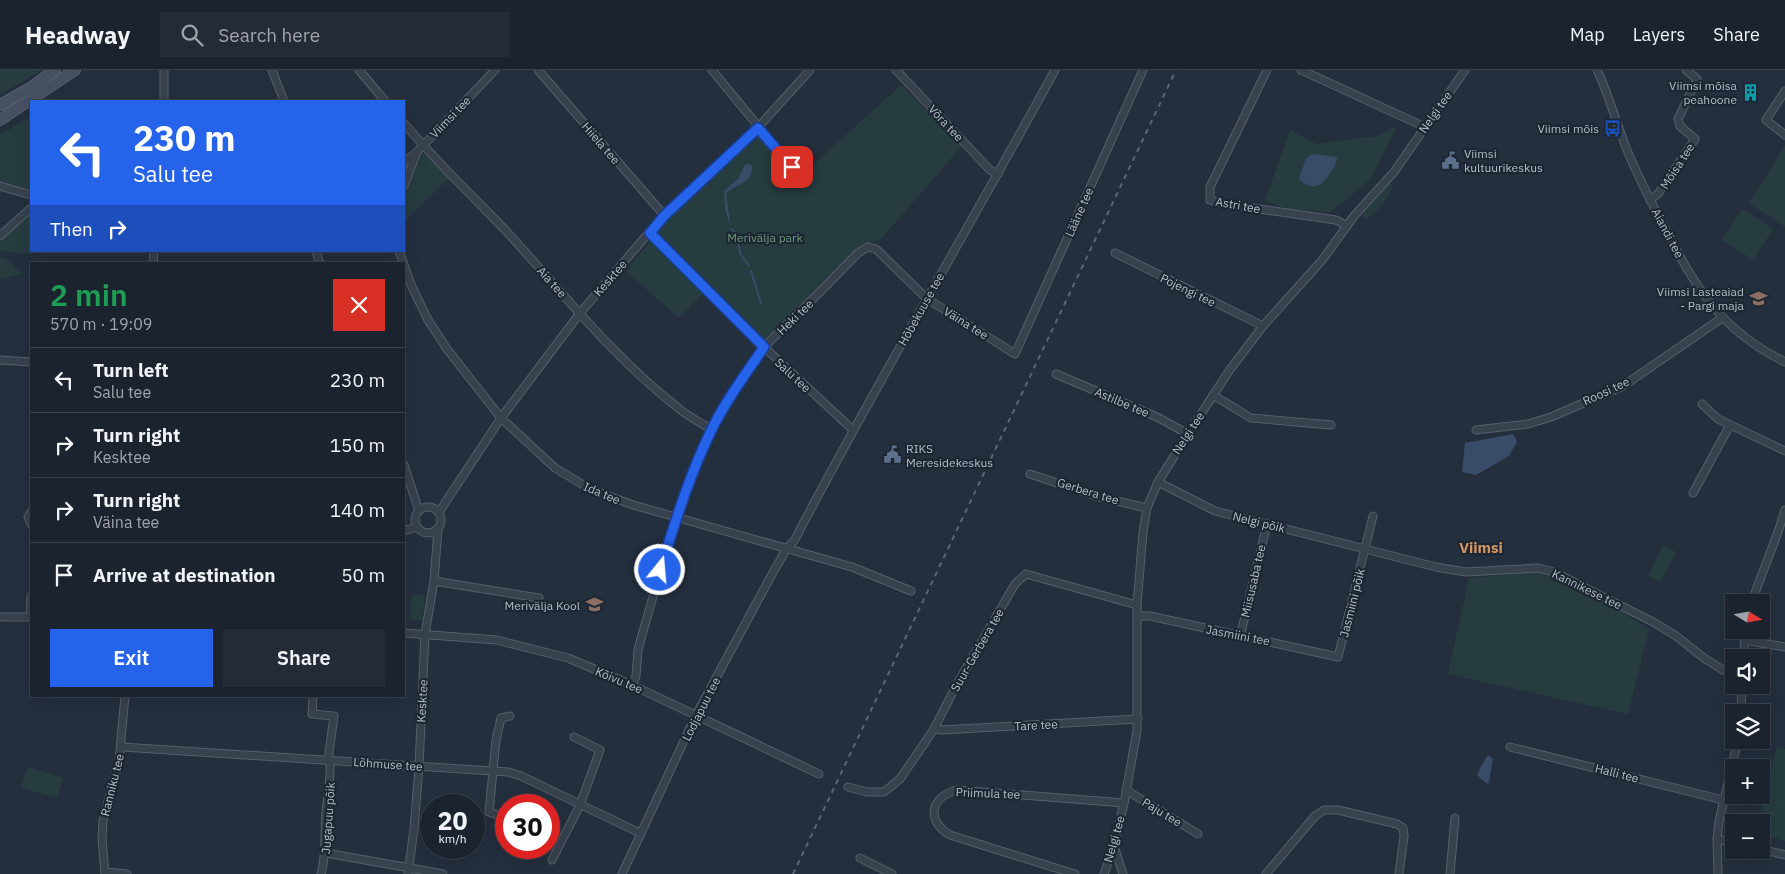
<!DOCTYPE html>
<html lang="en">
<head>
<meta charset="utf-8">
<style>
	:root { --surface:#1b232e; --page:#242b36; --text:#f1f3f6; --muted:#a0a4aa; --line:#39404a; --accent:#2563eb }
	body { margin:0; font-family:"IBM Plex Sans",sans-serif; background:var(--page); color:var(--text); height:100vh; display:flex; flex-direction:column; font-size:19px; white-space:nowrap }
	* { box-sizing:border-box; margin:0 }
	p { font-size:16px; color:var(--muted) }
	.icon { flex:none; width:28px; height:28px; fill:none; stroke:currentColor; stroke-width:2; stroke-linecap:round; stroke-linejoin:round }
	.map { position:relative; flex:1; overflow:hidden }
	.side { position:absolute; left:30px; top:192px; width:375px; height:435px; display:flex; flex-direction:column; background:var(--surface); border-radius:0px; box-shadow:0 5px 20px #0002,0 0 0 1px var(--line) }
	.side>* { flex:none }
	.banner { position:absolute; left:30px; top:30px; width:375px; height:152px; border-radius:0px; box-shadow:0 5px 20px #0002,0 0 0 1px var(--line); background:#2563eb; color:#fff; overflow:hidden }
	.needle { width:32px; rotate:101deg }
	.controls { position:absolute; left:1725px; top:524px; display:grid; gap:10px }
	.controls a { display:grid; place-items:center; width:45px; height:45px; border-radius:0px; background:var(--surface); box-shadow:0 5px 20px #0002,0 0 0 1px var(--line); font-size:25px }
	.speed { position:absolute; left:420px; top:724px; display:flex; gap:10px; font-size:25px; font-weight:700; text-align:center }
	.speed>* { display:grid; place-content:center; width:65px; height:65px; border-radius:50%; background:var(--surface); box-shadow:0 5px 20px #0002,0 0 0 1px var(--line); line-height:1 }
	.speed small { font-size:12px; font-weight:400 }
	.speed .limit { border:8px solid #d22; background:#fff; color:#111 }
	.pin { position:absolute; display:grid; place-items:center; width:42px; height:42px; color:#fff; margin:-21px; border-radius:10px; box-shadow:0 2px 8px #0006 }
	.me { position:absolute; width:55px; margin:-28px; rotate:17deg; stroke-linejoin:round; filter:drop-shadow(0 0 4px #0008) }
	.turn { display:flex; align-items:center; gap:18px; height:105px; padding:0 20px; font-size:22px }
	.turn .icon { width:65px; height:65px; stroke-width:2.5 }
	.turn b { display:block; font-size:35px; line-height:42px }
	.then { display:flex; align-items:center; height:48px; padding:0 20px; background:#0003; gap:10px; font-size:19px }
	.round { display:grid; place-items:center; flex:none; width:52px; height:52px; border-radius:0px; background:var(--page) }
	.head { display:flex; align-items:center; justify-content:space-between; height:85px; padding:0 20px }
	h1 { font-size:30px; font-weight:600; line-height:38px; color:#1e9e55 }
	.primary-button { display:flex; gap:10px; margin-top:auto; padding:10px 20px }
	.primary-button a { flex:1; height:58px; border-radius:0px; background:var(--accent); color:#fff; font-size:20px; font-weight:600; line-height:58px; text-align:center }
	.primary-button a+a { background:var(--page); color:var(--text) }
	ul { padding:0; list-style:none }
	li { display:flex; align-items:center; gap:15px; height:65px; padding:0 20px; border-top:1px solid var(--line) }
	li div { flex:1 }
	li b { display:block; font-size:19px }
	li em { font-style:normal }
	header { display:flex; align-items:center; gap:30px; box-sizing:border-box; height:70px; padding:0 25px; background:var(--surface); border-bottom:1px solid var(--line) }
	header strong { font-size:24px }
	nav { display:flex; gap:28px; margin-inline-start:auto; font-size:18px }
	.search { width:350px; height:45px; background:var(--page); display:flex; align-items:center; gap:12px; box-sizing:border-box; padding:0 18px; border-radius:0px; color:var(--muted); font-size:19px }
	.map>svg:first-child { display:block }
	.green { fill:#263c3f }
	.water { fill:#394c67 }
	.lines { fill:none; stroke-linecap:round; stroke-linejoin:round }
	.stream { stroke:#394c67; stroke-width:2 }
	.minor-casing { stroke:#565f6c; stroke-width:9 }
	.secondary-casing { stroke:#565f6c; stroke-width:12 }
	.minor { stroke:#38414e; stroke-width:7 }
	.secondary { stroke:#465061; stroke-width:10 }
	.rail { stroke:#5a6575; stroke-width:2; stroke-dasharray:5 5; stroke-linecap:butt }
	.route-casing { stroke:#184099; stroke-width:12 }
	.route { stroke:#2563eb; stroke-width:9 }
	.labels { text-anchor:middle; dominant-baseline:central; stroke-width:4.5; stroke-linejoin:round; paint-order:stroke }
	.poi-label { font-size:12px; fill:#b4bcc9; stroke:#1d2633; text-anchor:end }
	.street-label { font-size:12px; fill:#b4bcc9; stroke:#1d2633 }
	.park-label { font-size:12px; fill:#6b9a76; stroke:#1d2633 }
	.quarter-label { font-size:15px; font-weight:bold; fill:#d59563; stroke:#1d2633 }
</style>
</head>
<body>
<header>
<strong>Headway</strong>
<div class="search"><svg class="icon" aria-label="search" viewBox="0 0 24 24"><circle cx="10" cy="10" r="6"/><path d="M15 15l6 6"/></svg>Search here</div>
<nav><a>Map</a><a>Layers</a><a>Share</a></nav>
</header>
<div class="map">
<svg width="1785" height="804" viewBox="0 0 1785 804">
	<rect width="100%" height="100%" fill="#242f3e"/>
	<g class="green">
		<path d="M0,0H42L0,25Z"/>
		<path d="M901,15L962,76L881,169L862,176L766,273L656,162L765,58L803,104Z"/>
		<path d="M31,46V121L0,112V65Z"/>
		<path d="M1397,56L1370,110L1330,142L1287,140L1265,131L1290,60L1316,74L1378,66Z"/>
		<path d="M1785,76V157L1749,133Z"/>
		<path d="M424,83L449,108L404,152V97Z"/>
		<path d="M1389,114L1392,115L1393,118C1387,128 1376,147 1364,149L1362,146L1364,140Z"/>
		<path d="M1742,139L1773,159L1753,190L1722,170Z"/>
		<path d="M31,141L30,184L0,181V170Z"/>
		<path d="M653,168L706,220L679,248L626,201Z"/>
		<path d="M0,188L6,189L23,204L0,209Z"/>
		<path d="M1663,475L1676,482L1660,512L1648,506Z"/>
		<path d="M1542,502L1611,535L1649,559L1628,644L1448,604L1469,508Z"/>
		<path d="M412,524L425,526L422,551L409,549Z"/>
		<path d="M1777,677L1785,679V771L1761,765V752H1758Z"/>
		<path d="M27,697L63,708L57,728L21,718Z"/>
	</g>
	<g class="water">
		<path d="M1313,84L1337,87C1337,93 1334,97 1331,102C1322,116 1313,123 1299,109L1306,88Z"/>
		<path d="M748,94L752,95C753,113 737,114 726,123L731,159L725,139L724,121L738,109L745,95Z"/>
		<path d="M1513,364L1517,372L1509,386L1476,405L1462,402L1465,373Z"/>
		<path d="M1488,685L1493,689L1489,712L1487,714L1477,705L1481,696Z"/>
	</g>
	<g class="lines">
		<g class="stream">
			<path d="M731,159L737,163"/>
			<path d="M737,165L740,183L749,196"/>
			<path d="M751,201L761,233"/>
		</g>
		<defs>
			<g id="minor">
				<path d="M272,0L284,31"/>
				<path d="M359,0L385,31"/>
				<path d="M538,0L664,145"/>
				<path d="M712,0L803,111"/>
				<path d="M896,0L990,100L998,104"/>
				<path d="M1267,0L1210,117V130L1224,134L1336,150L1347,156"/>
				<path d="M1301,0L1425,57"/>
				<path d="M1597,0C1609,25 1615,49 1625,75C1636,103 1650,130 1664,157C1697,219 1720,260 1785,292"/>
				<path d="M1785,21L1766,50L1785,65"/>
				<path d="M164,31V0"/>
				<path d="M404,53C436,92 473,126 508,163C561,221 615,289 677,337C687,346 700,352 712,360"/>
				<path d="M404,92L416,83L495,0"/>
				<path d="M0,116L31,125"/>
				<path d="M404,116L416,84"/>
				<path d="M1650,130L1658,124L1695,69L1680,56L1678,49L1697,9L1686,0"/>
				<path d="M650,163L764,277L853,360"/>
				<path d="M0,166L31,138"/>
				<path d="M316,181L320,194"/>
				<path d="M399,181L412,217L428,250L447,279L501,348L555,398L590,419L633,435L852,497L911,521"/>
				<path d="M1115,183L1263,256"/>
				<path d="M153,194L154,181"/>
				<path d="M0,290L31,292"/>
				<path d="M1056,304L1157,347L1188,364"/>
				<path d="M1213,325L1251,348L1331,355"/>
				<path d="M1702,334L1718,349L1785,381"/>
				<path d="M1476,360L1528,354L1551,347L1623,316L1722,248"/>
				<path d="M404,395L419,441"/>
				<path d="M1030,404L1099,427L1147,438"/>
				<path d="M1158,412L1215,441L1436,497L1466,502L1538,498L1554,502L1655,553L1676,566L1704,588L1723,600L1734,602"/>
				<path d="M1693,423L1730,355"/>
				<circle cx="428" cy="450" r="13"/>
				<path d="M31,442L28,447L31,454"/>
				<path d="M439,442L501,348L580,243L664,145L753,63L810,0"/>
				<path d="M404,459L407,460L417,457"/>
				<path d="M434,511L539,528"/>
				<path d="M1752,532C1762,501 1776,472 1785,440"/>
				<path d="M30,546L31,526"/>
				<path d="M1137,546H1150L1338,587L1373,446"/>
				<path d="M0,547H31"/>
				<path d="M404,563L497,570L568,588L632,615L819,704"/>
				<path d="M1240,567L1267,454"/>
				<path d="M1744,570L1785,577"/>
				<path d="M1743,588L1746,560"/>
				<path d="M632,615L636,606L638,580L642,565L676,447L692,404L712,360L736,319L764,277L813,229L858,183L868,177L876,179L926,228L1015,284L1143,0"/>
				<path d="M313,626L312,644L334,646L328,691"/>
				<path d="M1741,642L1742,615"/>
				<path d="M934,659L942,660L1138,649"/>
				<path d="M122,677L508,702L521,706L640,763"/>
				<path d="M1510,677L1723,730"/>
				<path d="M848,717L867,722H884L900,709L934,659L957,614L1015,514L1026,504L1137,535"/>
				<path d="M1126,720L1198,764"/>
				<path d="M506,748L489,742L496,670L501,648L510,646"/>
				<path d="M1717,769L1734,773"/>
				<path d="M1114,776L1123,804"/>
				<path d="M1761,779L1785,785"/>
				<path d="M326,783L443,804"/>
				<path d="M860,788L892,804"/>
				<path d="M552,790L580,735L600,680L574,667"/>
				<path d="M105,802L127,804"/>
				<path d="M105,804L102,769L103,751L119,691L125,626"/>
				<path d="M321,804C327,783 324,763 326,742C328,724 331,708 330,691"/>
				<path d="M408,804L414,759L419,697L425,564L434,511L438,459"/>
				<path d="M622,804L696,645L771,506L787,478L794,471C877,312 969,158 1055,0"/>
				<path d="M1075,804L950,765C925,750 931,727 957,720L1124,733"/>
				<path d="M1104,804L1114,776L1124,733L1137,661V535L1143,462L1147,438L1158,412L1188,364L1229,301L1263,256L1323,189L1354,146L1394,102L1465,0"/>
				<path d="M1266,804L1315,746L1324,740H1338L1397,754L1403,758L1404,766L1399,804"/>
				<path d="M1450,804L1455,748"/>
				<path d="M1718,804L1717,769L1719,751L1738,670"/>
			</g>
			<g id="secondary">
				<path d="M0,35L30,18L55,0"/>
				<path d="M0,50L75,0"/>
			</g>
		</defs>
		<use href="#minor" class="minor-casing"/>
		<use href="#secondary" class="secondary-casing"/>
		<use href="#minor" class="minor"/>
		<use href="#secondary" class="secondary"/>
		<path class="rail" d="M793,804L1176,0"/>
	</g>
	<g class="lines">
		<defs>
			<path id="route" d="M660,500C675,453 689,406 711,361C725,331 746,304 764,277L650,163L664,146L758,58L792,97"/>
		</defs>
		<use href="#route" class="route-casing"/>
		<use href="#route" class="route"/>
	</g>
	<defs>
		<symbol id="building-bare" viewBox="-9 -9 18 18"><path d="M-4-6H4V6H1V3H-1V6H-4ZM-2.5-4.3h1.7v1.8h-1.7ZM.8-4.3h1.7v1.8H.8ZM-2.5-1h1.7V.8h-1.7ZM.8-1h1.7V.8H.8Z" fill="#0f9aa8" stroke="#1d2633" stroke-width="2.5" paint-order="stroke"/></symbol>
		<symbol id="bus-bare" viewBox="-9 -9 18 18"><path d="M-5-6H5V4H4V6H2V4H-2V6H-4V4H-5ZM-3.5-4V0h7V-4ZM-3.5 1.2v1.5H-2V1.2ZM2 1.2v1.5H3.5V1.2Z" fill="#1a4fb4" stroke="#1d2633" stroke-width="2.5" paint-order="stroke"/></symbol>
		<symbol id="civic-bare" viewBox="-9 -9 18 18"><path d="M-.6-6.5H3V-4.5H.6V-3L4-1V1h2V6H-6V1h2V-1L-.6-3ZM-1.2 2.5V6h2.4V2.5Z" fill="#5c6f8a" stroke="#1d2633" stroke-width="2.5" paint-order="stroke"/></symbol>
		<symbol id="school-bare" viewBox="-9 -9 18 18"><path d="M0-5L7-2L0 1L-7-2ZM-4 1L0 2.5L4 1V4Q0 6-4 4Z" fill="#8d6e63" stroke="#1d2633" stroke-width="2.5" paint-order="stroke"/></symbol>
	</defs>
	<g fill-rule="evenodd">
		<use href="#building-bare" x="1738" y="10" width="25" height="25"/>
		<use href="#bus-bare" x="1600" y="46" width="25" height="25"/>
		<use href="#civic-bare" x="1438" y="78" width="25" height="25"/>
		<use href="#school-bare" x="1746" y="216" width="25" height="25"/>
		<use href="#civic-bare" x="880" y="372" width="25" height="25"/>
		<use href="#school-bare" x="582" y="522" width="25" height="25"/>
	</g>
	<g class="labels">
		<g class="poi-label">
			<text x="1737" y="15">Viimsi mõisa<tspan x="1737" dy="14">peahoone</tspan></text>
			<text x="1599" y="58">Viimsi mõis</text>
			<text x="1464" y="83" text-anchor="start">Viimsi<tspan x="1464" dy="14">kultuurikeskus</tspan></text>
			<text x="1744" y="221">Viimsi Lasteaiad<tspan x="1744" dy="14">- Pargi maja</tspan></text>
			<text x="906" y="378" text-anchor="start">RIKS<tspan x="906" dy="14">Meresidekeskus</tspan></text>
			<text x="580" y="535">Merivälja Kool</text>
		</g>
		<g class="street-label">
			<text transform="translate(1435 42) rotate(-55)">Nelgi tee</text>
			<text transform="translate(450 47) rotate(-46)">Viimsi tee</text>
			<text transform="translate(946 53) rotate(47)">Võra tee</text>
			<text transform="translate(601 73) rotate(49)">Hiiela tee</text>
			<text transform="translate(1677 96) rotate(-57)">Mõisa tee</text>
			<text transform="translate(1238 135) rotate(10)">Astri tee</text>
			<text transform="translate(1079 142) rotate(-66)">Lääne tee</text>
			<text transform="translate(1668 163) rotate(62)">Aiandi tee</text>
			<text transform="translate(610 208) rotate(-49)">Kesktee</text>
			<text transform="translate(552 212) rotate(48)">Aia tee</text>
			<text transform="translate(1188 220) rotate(26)">Pojengi tee</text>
			<text transform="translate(921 239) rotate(-61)">Hõbekuuse tee</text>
			<text transform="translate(795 247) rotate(-44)">Heki tee</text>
			<text transform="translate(966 253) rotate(32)">Väina tee</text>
			<text transform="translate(793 305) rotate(43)">Salu tee</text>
			<text transform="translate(1606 321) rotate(-25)">Roosi tee</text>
			<text transform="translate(1122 332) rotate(23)">Astilbe tee</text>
			<text transform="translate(1188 363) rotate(-57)">Nelgi tee</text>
			<text transform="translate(1088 421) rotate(17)">Gerbera tee</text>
			<text transform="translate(602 423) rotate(23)">Ida tee</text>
			<text transform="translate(1259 452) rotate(14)">Nelgi põik</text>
			<text transform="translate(1253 511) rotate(-77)">Miisusaba tee</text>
			<text transform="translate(1587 519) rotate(26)">Kannikese tee</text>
			<text transform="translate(1352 533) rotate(-76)">Jasmiini põik</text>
			<text transform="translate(1238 565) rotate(11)">Jasmiini tee</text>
			<text transform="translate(977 580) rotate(-60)">Suur-Gerbera tee</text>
			<text transform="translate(619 610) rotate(23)">Kõivu tee</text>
			<text transform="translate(422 631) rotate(-87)">Kesktee</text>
			<text transform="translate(701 639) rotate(-63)">Lodjapuu tee</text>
			<text transform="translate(1036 655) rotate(-3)">Tare tee</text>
			<text transform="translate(388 694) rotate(4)">Lõhmuse tee</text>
			<text transform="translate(1617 703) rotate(14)">Halli tee</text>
			<text transform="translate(112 715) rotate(-76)">Ranniku tee</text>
			<text transform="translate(988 723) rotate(2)">Priimula tee</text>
			<text transform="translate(1162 742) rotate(31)">Paju tee</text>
			<text transform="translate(328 748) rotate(-86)">Jugapuu põik</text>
			<text transform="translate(1114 769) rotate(-74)">Nelgi tee</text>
		</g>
		<g class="park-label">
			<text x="765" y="167">Merivälja park</text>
		</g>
		<g class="quarter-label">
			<text x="1481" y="477">Viimsi</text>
		</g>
	</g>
</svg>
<div class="controls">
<a><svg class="needle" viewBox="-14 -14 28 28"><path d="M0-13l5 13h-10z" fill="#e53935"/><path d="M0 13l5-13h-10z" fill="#a0a4aa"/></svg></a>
<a><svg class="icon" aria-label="sound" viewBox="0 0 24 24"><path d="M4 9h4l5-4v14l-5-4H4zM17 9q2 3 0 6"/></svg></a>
<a><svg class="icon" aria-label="layers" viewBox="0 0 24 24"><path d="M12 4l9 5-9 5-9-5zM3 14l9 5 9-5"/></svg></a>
<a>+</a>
<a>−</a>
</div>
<div class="speed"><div>20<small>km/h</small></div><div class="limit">30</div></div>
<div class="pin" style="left:792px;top:97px;background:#d93025"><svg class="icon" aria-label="arrive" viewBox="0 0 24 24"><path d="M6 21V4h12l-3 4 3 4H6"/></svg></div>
<svg class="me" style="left:660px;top:500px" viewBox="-20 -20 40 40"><circle r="17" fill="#2563eb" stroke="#fff" stroke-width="3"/><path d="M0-11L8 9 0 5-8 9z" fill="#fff"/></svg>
<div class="banner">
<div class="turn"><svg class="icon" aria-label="left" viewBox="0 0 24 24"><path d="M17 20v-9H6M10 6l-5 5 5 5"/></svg><div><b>230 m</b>Salu tee</div></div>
<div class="then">Then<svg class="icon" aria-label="right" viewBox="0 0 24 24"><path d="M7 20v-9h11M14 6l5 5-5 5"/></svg></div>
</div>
<section class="side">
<div class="head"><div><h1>2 min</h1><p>570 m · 19:09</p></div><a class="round" style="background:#d93025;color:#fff"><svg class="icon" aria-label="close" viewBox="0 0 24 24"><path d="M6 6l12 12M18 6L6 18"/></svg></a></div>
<ul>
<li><svg class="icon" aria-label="left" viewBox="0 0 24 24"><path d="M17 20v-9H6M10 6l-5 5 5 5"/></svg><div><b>Turn left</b><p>Salu tee</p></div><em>230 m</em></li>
<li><svg class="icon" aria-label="right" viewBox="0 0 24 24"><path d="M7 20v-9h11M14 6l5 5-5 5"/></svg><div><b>Turn right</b><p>Kesktee</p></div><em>150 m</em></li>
<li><svg class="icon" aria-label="right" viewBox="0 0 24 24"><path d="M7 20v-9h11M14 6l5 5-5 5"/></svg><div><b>Turn right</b><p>Väina tee</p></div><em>140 m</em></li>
<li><svg class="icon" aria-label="arrive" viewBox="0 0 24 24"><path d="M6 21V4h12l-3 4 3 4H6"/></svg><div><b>Arrive at destination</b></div><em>50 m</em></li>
</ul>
<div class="primary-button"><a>Exit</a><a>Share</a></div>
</section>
</div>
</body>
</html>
